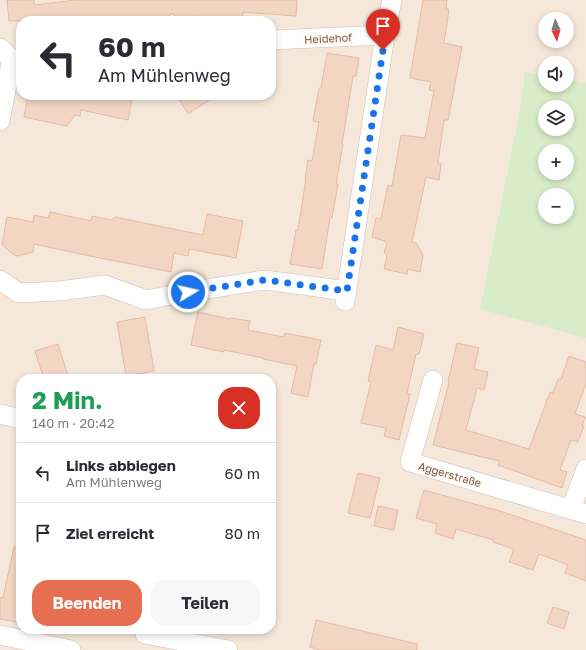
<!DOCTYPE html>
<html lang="de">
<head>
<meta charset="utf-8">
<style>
	:root { --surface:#fff; --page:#f7f7f7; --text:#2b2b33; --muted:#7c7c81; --line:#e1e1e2; --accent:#e76f51 }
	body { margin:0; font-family:"Golos Text",sans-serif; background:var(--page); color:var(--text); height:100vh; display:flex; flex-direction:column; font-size:15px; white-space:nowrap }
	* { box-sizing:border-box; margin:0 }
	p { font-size:13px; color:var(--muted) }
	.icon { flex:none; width:22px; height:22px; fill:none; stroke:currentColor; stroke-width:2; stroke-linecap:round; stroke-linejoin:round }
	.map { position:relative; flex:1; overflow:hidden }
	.panel { position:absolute; left:16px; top:374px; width:260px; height:260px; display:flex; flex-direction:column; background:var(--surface); border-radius:16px; box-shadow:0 2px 6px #0003 }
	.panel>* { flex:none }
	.top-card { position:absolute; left:16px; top:16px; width:260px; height:84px; border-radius:16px; box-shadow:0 2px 6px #0003; background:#fff; color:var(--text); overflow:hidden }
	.needle { width:26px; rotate:175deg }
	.buttons { position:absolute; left:538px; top:12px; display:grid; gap:8px }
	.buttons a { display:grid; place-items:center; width:36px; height:36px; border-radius:50%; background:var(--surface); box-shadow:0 2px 6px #0003; font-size:20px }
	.pin { position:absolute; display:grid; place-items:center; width:34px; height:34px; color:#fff; margin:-41px -17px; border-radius:50% 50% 50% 0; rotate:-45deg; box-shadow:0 0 4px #0007 }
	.pin .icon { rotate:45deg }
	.me { position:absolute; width:44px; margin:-22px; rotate:81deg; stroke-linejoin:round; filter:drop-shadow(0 0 3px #0008) }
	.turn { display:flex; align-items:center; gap:14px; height:84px; padding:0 16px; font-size:18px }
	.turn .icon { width:52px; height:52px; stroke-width:2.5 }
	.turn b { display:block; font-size:28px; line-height:34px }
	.round { display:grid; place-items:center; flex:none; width:42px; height:42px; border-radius:16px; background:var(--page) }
	.summary { display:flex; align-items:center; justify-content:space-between; height:68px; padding:0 16px }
	h1 { font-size:24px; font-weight:700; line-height:30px; color:#1e9e55 }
	.cta { display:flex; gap:8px; margin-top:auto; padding:8px 16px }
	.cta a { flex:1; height:46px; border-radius:16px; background:var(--accent); color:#fff; font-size:16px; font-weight:700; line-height:46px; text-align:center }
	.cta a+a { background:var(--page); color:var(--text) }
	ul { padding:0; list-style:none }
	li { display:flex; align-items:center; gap:12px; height:60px; padding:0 16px; border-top:1px solid var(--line) }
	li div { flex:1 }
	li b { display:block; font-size:15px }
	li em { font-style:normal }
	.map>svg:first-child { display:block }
	.residential { fill:#f5e8da; fill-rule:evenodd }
	.green { fill:#d8ecc9; fill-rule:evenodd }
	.building { fill:#f3d5c3; stroke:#e6bba3 }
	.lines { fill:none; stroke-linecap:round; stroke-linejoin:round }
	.minor-casing { stroke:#d1beb0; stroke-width:20 }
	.minor { stroke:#fff; stroke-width:19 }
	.route { stroke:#1a73e8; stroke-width:7; stroke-dasharray:0 12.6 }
	.labels { text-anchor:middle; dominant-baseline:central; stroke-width:3.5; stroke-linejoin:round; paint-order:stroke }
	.street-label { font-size:11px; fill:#7a5c4d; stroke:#fffaf3 }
</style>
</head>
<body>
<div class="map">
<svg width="586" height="650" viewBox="0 0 586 650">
	<rect width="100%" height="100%" fill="#fdf6ec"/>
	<path class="residential" d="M0,0H586V650H0ZM545,19H567V41H545ZM21,21H271V95H21ZM545,63H567V85H545ZM545,107H567V129H545ZM545,151H567V173H545ZM545,195H567V217H545ZM21,379H271V629H21Z"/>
	<path class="green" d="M525,72L545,76V85H567V80L586,83V338L480,309L520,109ZM545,107H567V129H545ZM545,151H567V173H545ZM545,195H567V217H545Z"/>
	<g class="building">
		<path d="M7,0H34V5L76,0H297L296,16L243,12L242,19L191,16V20H185L184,21H180L172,13L164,21H162L160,18H136V21H9Z"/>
		<path d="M423,0H447L446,9H449L444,43L462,47L448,120H444L438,163L441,164L439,180L426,177L412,242L416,243L423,255L420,272L408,269L407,274L384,269L387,256L384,253L387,242L372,237L376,218L381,219L388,185L392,186L401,135L425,138L434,91L429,90L431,82L410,78Z"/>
		<path d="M327,53L359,58L356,76H353L342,144H343L336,184H338L332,218H330L322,269L290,264L296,230H298L306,179H305L308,160L312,161L319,122L313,121L319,88H321Z"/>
		<path d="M28,95H133L128,120L81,110L80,116L75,115L67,126L24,117Z"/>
		<path d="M176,95H217L188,114Z"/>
		<path d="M50,212L91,221L92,216L111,220L115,217L203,235L207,214L243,221L236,258L189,249L188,256L174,253L171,272L85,255L34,244L33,252L18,256L14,255L2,245L7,217L33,222L34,215L48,218Z"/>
		<path d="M198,312L230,319V318L250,321L248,330L284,337L285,333L321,340L316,364H314L308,397L291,393L297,366L263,359V358L224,350V352L191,345Z"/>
		<path d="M145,317L154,371L126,376L117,322Z"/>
		<path d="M398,327L424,334L419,354H416L407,393L410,394L399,440L384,436L386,428L361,423L371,382L368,381L376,345L393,350Z"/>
		<path d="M457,343L479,348L474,369L488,372L484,390L477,388L466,430L529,449L550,392L553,393L558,379H561L569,356L586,362V383L575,414L585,417L582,426H584L578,442L571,440L560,470L567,472L562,488L498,465L499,461L433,445L449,382L448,381Z"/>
		<path d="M58,344L69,379H44L35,351Z"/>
		<path d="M358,473L380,478L370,518L348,513Z"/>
		<path d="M424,490L503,512L586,540V581L565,573L568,565L539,554L533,570L509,562L514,549L493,542V540L456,529L453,539L435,533L437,524L416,518Z"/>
		<path d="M378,506L398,510L394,530L374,526Z"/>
		<path d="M14,547H21V623L0,619V597L3,598Z"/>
		<path d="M553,607L569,612L564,629L547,623Z"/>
		<path d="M316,620L417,644V650H320L310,647Z"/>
	</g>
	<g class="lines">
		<defs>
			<g id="minor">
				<path d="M271,40L385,35"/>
				<path d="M0,48L12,59L0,121"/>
				<path d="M0,280L19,293L59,291L105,285L146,300L188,292L265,280L347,291"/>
				<path d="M345,301L385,35L392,0"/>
				<path d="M433,380L410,462L586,514"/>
				<path d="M0,414L21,419"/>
				<path d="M571,509L586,469"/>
				<path d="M145,634L228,650"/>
				<path d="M0,635L71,650"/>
			</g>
		</defs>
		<use href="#minor" class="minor-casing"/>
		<use href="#minor" class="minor"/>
	</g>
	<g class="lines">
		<path class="route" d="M188,292L265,280L347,291L383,50"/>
	</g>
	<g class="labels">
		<g class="street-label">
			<text transform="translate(328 38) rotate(-3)">Heidehof</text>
			<text transform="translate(450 474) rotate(16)">Aggerstraße</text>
		</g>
	</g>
</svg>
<div class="buttons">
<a><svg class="needle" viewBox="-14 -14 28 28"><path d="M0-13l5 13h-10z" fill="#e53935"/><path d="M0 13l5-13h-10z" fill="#7c7c81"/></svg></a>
<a><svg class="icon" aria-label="sound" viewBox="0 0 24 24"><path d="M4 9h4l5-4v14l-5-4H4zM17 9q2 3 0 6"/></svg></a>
<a><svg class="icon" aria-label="layers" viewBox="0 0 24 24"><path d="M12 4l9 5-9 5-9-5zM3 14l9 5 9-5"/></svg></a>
<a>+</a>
<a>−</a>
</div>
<div class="pin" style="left:383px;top:50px;background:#d93025"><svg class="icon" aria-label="arrive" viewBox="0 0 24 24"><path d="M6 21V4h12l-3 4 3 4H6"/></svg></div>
<svg class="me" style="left:188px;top:292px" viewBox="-20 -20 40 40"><circle r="17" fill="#1a73e8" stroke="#fff" stroke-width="3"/><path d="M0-11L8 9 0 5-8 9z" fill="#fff"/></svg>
<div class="top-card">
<div class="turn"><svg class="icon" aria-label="left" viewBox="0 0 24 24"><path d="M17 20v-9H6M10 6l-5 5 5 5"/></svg><div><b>60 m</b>Am Mühlenweg</div></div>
</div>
<section class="panel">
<div class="summary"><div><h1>2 Min.</h1><p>140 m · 20:42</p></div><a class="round" style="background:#d93025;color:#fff"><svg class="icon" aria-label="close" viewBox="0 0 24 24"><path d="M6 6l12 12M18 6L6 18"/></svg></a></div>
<ul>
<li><svg class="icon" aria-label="left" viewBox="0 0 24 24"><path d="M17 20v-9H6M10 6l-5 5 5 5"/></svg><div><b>Links abbiegen</b><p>Am Mühlenweg</p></div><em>60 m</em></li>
<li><svg class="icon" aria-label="arrive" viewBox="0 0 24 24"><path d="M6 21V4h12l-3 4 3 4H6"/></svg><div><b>Ziel erreicht</b></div><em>80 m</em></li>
</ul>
<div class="cta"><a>Beenden</a><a>Teilen</a></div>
</section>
</div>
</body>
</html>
